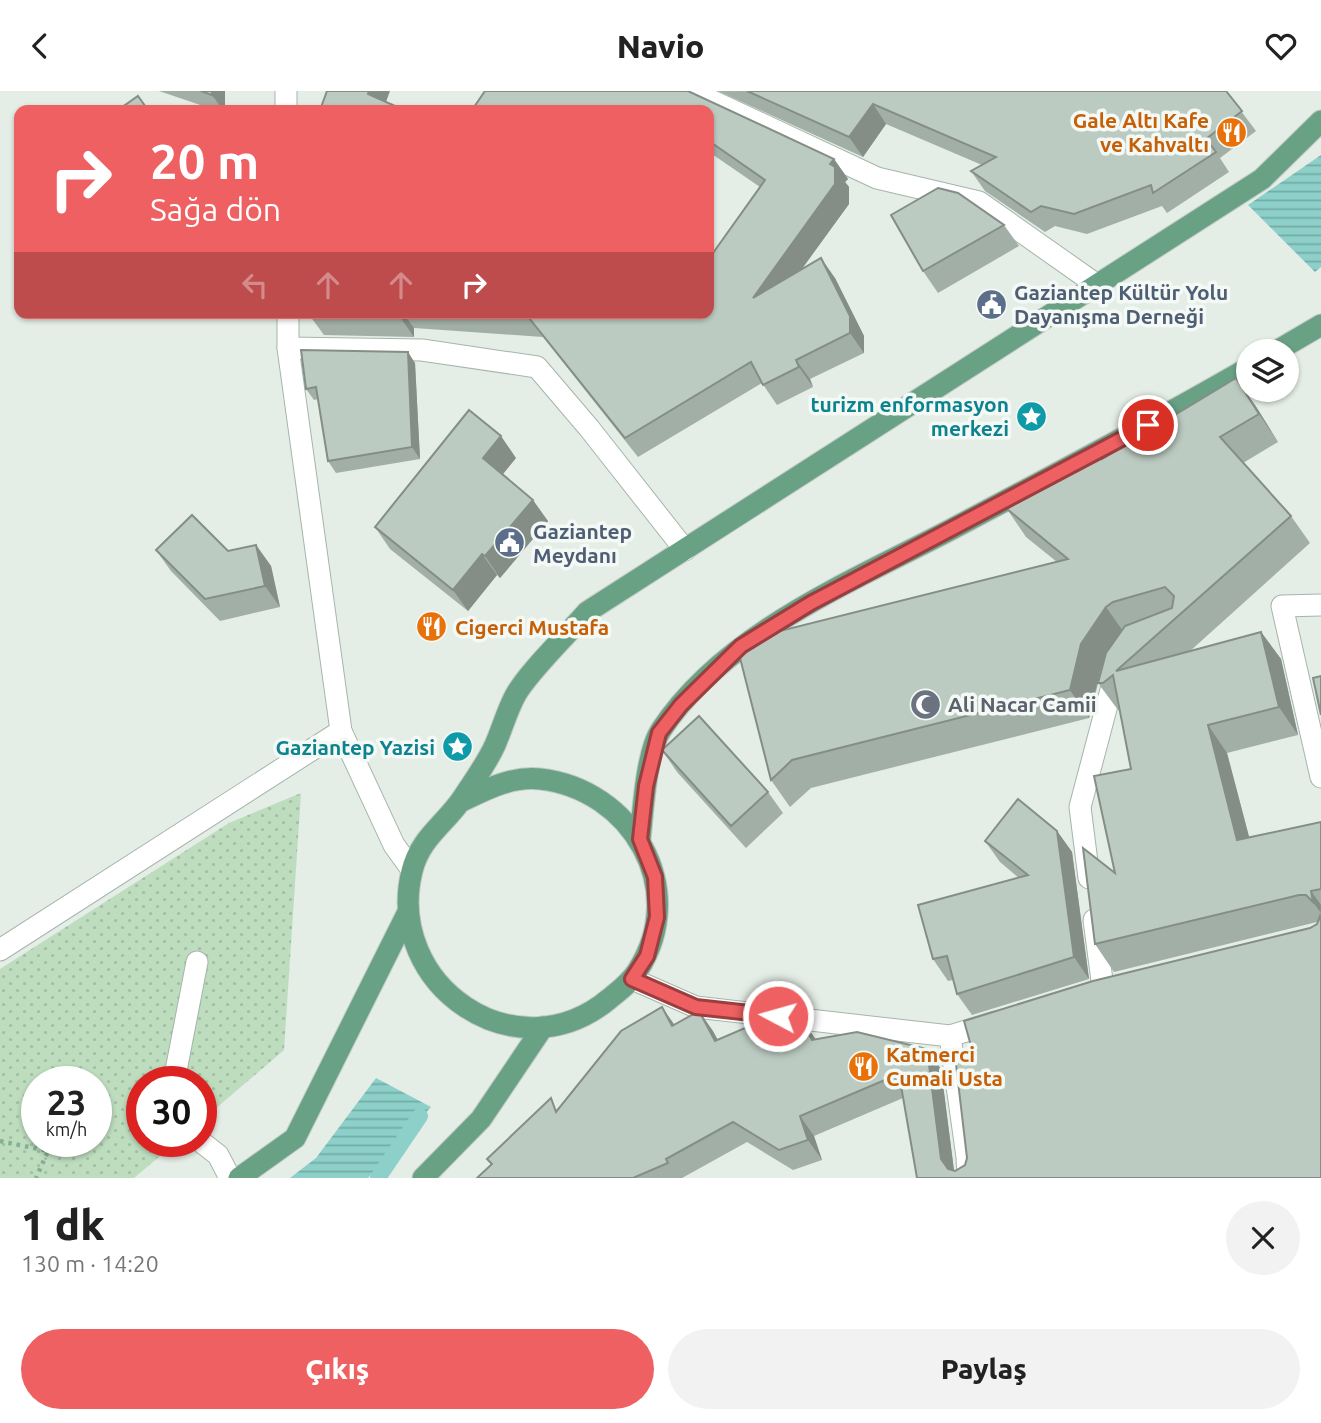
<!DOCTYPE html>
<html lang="tr">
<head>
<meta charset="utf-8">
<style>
	:root { --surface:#fff; --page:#f2f2f2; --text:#222; --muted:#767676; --accent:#ee6061 }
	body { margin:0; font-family:Ubuntu,sans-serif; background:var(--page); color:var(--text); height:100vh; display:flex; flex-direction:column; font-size:26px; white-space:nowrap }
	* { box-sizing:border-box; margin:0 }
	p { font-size:23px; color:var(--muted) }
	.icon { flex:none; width:38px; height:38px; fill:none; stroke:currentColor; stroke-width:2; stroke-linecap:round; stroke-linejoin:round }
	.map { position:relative; height:1087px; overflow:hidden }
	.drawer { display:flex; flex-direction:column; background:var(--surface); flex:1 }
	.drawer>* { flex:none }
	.guide { position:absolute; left:14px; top:14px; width:700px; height:214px; border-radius:14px; box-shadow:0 2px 5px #0004; background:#ee6061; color:#fff; overflow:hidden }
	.fabs { position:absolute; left:1236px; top:248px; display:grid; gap:14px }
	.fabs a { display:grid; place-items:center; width:63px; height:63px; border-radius:50%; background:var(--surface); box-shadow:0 2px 5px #0004; font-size:35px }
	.speed { position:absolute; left:21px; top:975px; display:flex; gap:14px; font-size:35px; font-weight:700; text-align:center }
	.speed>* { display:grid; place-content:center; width:91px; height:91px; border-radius:50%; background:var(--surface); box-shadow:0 2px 5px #0004; line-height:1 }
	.speed small { font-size:18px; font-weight:400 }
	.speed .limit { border:10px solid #d22; background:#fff; color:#111 }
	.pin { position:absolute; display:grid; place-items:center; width:60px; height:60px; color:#fff; margin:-30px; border:4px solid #fff; border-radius:50%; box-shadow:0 2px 7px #0007 }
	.me { position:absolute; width:77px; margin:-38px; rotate:276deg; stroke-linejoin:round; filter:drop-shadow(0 0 5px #0008) }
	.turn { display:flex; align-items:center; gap:24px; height:147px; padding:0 21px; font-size:32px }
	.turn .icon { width:91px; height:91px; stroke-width:2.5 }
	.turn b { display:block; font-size:49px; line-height:60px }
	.lanes { display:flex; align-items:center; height:66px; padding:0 21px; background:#0003; justify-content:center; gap:35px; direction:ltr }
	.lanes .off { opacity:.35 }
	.round { display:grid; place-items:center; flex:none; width:74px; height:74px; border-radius:37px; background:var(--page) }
	.overview { display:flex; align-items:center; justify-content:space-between; height:119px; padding:0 21px }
	h1 { font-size:42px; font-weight:800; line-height:52px }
	.cta { display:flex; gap:14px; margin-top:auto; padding:14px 21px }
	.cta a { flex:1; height:80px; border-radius:42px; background:var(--accent); color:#fff; font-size:28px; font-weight:800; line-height:80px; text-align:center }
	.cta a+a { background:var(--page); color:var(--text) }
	header { display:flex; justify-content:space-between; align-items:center; height:91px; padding:0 21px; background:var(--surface); font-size:32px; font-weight:800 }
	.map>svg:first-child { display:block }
	.green { fill:url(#green-dots); fill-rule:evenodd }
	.water { fill:url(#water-rules) }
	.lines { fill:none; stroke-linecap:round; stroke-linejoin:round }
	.stream { stroke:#8dd0ca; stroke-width:16 }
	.minor-casing { stroke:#a6b5ac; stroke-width:23 }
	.major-casing { stroke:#c1c9c5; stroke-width:23 }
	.path { stroke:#85b097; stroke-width:4.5; stroke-dasharray:3.5 5; stroke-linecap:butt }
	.minor { stroke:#fff; stroke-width:21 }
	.major { stroke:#69a185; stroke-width:21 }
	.wall { fill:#a2afa6 }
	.shaded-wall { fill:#848e87 }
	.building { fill:#bccbc1; stroke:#848e87; stroke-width:2 }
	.route-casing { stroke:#9b3e3f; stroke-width:18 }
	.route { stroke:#ee6061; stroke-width:12 }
	.labels { text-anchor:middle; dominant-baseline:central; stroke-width:7; stroke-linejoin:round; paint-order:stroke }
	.food-label { font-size:21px; font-weight:bold; fill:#c56008; stroke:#f4f9f5; text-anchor:start }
	.service-label { font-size:21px; font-weight:bold; fill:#4e5e75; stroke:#f4f9f5; text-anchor:start }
	.culture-label { font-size:21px; font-weight:bold; fill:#0d838f; stroke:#f4f9f5; text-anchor:end }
	.worship-label { font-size:21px; font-weight:bold; fill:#5b616d; stroke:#f4f9f5; text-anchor:start }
</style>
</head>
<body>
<header><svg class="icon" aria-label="back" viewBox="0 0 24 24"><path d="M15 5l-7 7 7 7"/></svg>Navio<svg class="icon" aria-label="heart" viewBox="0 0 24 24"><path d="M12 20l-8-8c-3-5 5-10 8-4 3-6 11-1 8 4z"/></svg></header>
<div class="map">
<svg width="1321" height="1087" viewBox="0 0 1321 1087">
	<defs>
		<pattern id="green-dots" width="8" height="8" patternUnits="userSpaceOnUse" patternTransform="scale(1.75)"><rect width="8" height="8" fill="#bdddbe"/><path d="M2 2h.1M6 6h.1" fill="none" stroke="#a2bfa4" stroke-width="1.8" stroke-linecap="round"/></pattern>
		<pattern id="water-rules" width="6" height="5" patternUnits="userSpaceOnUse" patternTransform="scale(1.75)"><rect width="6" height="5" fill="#8dd0ca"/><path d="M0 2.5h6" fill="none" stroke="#73aaa4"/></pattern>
	</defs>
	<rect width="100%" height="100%" fill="#e4ede6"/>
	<path class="green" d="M301,702L284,959L201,1030V990H142V1050H178L134,1087H0V878L229,732ZM37,990H96V1050H37Z"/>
	<g class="water">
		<path d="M1321,64V176L1315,181L1248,114Z"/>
		<path d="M376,987L431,1016L368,1087H290L316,1067Z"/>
	</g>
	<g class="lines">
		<path class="stream" d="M378,1087L420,1025"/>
		<defs>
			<g id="minor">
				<path d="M286,0V19"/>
				<path d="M691,0L877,87L979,111L1097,194"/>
				<path d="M288,222V257L341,640L394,754L412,779"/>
				<path d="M288,257L422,259L537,276L589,337L685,459"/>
				<path d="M1321,514L1282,515L1321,686"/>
				<path d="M1089,787L1080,716L1116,580"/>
				<path d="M1094,829L1103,897"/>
				<path d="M0,859L341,640"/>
				<path d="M632,888L696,916L950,945L995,931"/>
				<path d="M950,945L967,1066L968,1087"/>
				<path d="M174,990L197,871"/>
				<path d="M200,1050L218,1064L230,1087"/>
			</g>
			<g id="major">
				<path d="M1275,261L1321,234"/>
				<path d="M460,711C485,699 510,685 540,688C631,698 690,797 638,879C631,891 620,899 609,908C517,985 384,895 412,780C420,747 445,733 462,708C473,691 487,672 495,654C502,638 507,620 515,605C527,582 569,542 587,521L1262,88L1321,30"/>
				<path d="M640,748C643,721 646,662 661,639C725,542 851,491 950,439C1050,386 1150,334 1248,277"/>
				<path d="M239,1087L295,1047L408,821"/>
				<path d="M423,1087L481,1028L543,936"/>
			</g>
		</defs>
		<use href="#minor" class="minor-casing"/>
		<use href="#major" class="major-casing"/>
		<path class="path" d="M0,1050L48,1060L36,1087"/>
		<use href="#minor" class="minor"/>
		<use href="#major" class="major"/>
	</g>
	<g class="wall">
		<path d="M159,0H225V19H215Z"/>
		<path d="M688,0L834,68L848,88L845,91L849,96V113L801,179L835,187L864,245V262L810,288L813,296L777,314L762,292L638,366L543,246L414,237V246L324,244L310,225V222H709L713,162L760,96L709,61V19Z"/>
		<path d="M718,0H1226L1256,40L1220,67L1229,81L1167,122L1162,115L1087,143L1055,135L1045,141L985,100L971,80L982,74L886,33L863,66Z"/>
		<path d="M1004,134L1019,155L938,202L923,180Z"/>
		<path d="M415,272L420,368L336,382L328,370L318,308L314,309L306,298Z"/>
		<path d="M1255,314L1278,351L1243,372L1291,425L1310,452L1189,561L1261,541L1281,568L1298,644L1227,662L1249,746L1321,731V1087H917L903,1007L814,1045L822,1069L793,1079L747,1051L682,1087H477L491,1074L487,1068L675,934L699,920L718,949L815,948L941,978L954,1080H955L965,1074L967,1067L975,969L1310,837L1317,833V831L1114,881L1095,853L1115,782L1131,678L1120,619H1118L1098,592L1102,578L1089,627L811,697L790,716L771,689L736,551L1057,471L1026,446L1007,418L1103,367Z"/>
		<path d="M516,367L503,383L548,430L500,487L497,484L468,520L390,458L375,436Z"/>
		<path d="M256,454L271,475L280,516L220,530L171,480L156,459L228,460Z"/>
		<path d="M662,659L768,701L783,722L746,757L677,681Z"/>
		<path d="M1057,740L1072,761L1089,888L972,924L957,903L953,889L948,890L933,868L1019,787L1000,771L985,750Z"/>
	</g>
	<g class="shaded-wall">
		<path d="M212,0H225V19H223L212,4Z"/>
		<path d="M369,0H390L383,19L368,3Z"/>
		<path d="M873,13L886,33L863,66L849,46Z"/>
		<path d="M834,68L848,88L845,91L849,96V113L767,226L753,207Z"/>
		<path d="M821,167L835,187L864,245V262L850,242Z"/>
		<path d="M400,222H403L414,237V246L400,226Z"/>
		<path d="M408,261L415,272L420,368L412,356Z"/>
		<path d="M796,269L810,288L813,296L799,276Z"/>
		<path d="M1236,287L1255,314L1278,351L1259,323Z"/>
		<path d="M501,345L516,367L498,389L483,367Z"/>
		<path d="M533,409L548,430L500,487L485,465Z"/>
		<path d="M256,454L271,475L280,516L265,495Z"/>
		<path d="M482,463L497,484L468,520L453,499Z"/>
		<path d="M1106,516L1125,543L1100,580L1089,627L1070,599L1081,553Z"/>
		<path d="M1261,541L1281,568L1298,644L1279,616Z"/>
		<path d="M1208,634L1227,662L1257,776L1237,749Z"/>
		<path d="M1057,740L1072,761L1089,888L1074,866Z"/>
		<path d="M1311,800L1321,814V822L1313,811Z"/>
		<path d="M662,916L676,936L672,935Z"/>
		<path d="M699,920L713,940L729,970L715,950Z"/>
		<path d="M801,928L815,947L826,968L812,949Z"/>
		<path d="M927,958L941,978L955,1087H954L941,1068Z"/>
		<path d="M800,1025L814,1045L822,1069L808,1049Z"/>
	</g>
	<g class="building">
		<path d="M201,0H212V4Z"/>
		<path d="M327,0H369L368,3L404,19H320Z"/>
		<path d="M485,0H688L834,68L830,73L835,76V93L753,207L821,167L850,225V242L796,269L799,276L763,294L751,271L625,347L529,227L465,222H709V158L713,162L765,89L709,50V19H472Z"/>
		<path d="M747,0H1226L1242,20L1206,48L1216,61L1153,102L1151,94L1074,123L1041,115L1031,121L971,80L996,66L873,13L849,46Z"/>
		<path d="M138,5L148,19H118Z"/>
		<path d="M938,97L958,102L1004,134L923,180L891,124Z"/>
		<path d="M310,222H400V226L310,225Z"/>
		<path d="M301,259L408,261L412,356L328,370L316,296L306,298Z"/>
		<path d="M1236,287L1259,323L1220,346L1291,425L1116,580L1261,541L1279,616L1208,634L1237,749L1321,731V798L1311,800L1313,811L1306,804H1299L1095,853L1083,757L1115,782L1094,685L1131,678L1113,584L1103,592H1098L1106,562L1125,535L1172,517L1174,505L1165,496L1113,511L1106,516L1081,553L1070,599L792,669L771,689L736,551L1068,468L1007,418L1100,363L1102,368Z"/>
		<path d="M469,319L501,345L483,367L533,409L485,465L482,463L453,499L375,436Z"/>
		<path d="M192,424L228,460L256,454L265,495L205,508L156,459Z"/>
		<path d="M1321,585V624L1313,587Z"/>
		<path d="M699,625L768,701L731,735L662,659Z"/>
		<path d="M1018,708L1057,740L1074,866L957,903L947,865L933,868L918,814L1028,784L985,750Z"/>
		<path d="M1320,825L1321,831V1087H917L899,983L800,1025L808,1049L779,1059L733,1031L666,1068L668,1072L633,1087H477L492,1073L487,1068L551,1007L556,1021L621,940L662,916L672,935L699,920L715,950L780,922L801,928L812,949L857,941L927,958L941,1068L948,1078L955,1080L965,1074L967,1067L955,965L975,969L964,930L1093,890L1310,837L1317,833Z"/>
	</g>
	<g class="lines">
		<defs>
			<path id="route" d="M778,925L696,916L632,888L647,865L657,826L655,786L640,748L646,695L659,642L681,614L741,555L811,512L1148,334"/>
		</defs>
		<use href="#route" class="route-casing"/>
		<use href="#route" class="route"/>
	</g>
	<defs>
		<symbol id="restaurant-disc" viewBox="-11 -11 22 22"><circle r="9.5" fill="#e8710a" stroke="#f4f9f5"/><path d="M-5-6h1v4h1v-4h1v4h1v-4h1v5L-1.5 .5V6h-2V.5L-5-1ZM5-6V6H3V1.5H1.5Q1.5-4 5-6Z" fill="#fff"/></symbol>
		<symbol id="civic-disc" viewBox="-11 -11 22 22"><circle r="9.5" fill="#5c6f8a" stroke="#f4f9f5"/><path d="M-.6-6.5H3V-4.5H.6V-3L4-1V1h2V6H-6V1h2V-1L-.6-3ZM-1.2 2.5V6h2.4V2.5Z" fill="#fff"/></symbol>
		<symbol id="sight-disc" viewBox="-11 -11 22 22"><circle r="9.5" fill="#0f9aa8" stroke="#f4f9f5"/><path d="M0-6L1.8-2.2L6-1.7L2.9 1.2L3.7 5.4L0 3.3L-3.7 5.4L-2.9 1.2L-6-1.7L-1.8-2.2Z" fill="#fff"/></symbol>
		<symbol id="mosque-disc" viewBox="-11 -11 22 22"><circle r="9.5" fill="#6b7280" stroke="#f4f9f5"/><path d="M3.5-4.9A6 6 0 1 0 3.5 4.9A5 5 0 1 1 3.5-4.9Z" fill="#fff"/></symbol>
	</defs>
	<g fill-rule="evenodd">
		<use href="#restaurant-disc" x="1214" y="24" width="35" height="35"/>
		<use href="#civic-disc" x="974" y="196" width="35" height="35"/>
		<use href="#sight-disc" x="1014" y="308" width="35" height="35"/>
		<use href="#civic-disc" x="492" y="434" width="35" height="35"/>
		<use href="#restaurant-disc" x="414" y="518" width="35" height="35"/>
		<use href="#mosque-disc" x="908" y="596" width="35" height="35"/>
		<use href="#sight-disc" x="440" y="638" width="35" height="35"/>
		<use href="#restaurant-disc" x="846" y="958" width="35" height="35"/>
	</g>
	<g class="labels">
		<g class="food-label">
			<text x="1209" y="29" text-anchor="end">Gale Altı Kafe<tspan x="1209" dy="24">ve Kahvaltı</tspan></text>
			<text x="455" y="536">Cigerci Mustafa</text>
			<text x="886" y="963">Katmerci<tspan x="886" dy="24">Cumali Usta</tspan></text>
		</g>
		<g class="service-label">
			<text x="1014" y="201">Gaziantep Kültür Yolu<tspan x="1014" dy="24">Dayanışma Derneği</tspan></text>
			<text x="533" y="440">Gaziantep<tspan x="533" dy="24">Meydanı</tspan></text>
		</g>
		<g class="culture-label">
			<text x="1009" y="313">turizm enformasyon<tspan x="1009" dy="24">merkezi</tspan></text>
			<text x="435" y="656">Gaziantep Yazisi</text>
		</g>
		<g class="worship-label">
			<text x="948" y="613">Ali Nacar Camii</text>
		</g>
	</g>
</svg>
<div class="fabs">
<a><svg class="icon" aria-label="layers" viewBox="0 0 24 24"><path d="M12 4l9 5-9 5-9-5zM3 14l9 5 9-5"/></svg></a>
</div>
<div class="speed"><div>23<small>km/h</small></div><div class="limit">30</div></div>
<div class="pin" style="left:1148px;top:334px;background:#d93025"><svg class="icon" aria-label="arrive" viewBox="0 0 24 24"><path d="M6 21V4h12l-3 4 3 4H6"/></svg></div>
<svg class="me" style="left:778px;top:925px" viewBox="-20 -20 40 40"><circle r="17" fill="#ee6061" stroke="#fff" stroke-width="3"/><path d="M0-11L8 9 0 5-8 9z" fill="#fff"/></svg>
<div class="guide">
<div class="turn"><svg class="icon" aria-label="right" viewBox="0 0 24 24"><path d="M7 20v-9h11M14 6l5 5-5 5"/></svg><div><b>20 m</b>Sağa dön</div></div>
<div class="lanes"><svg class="icon off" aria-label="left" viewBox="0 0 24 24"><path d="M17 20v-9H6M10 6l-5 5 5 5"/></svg><svg class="icon off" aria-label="ahead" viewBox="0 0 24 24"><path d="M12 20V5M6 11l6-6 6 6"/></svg><svg class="icon off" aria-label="ahead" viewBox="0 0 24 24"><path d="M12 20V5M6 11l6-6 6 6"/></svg><svg class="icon" aria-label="right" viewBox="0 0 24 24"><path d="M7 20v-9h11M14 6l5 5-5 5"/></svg></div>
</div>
</div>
<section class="drawer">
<div class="overview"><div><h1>1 dk</h1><p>130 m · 14:20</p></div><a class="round"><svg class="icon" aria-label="close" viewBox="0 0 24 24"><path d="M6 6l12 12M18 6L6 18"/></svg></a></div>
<div class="cta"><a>Çıkış</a><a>Paylaş</a></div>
</section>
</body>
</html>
